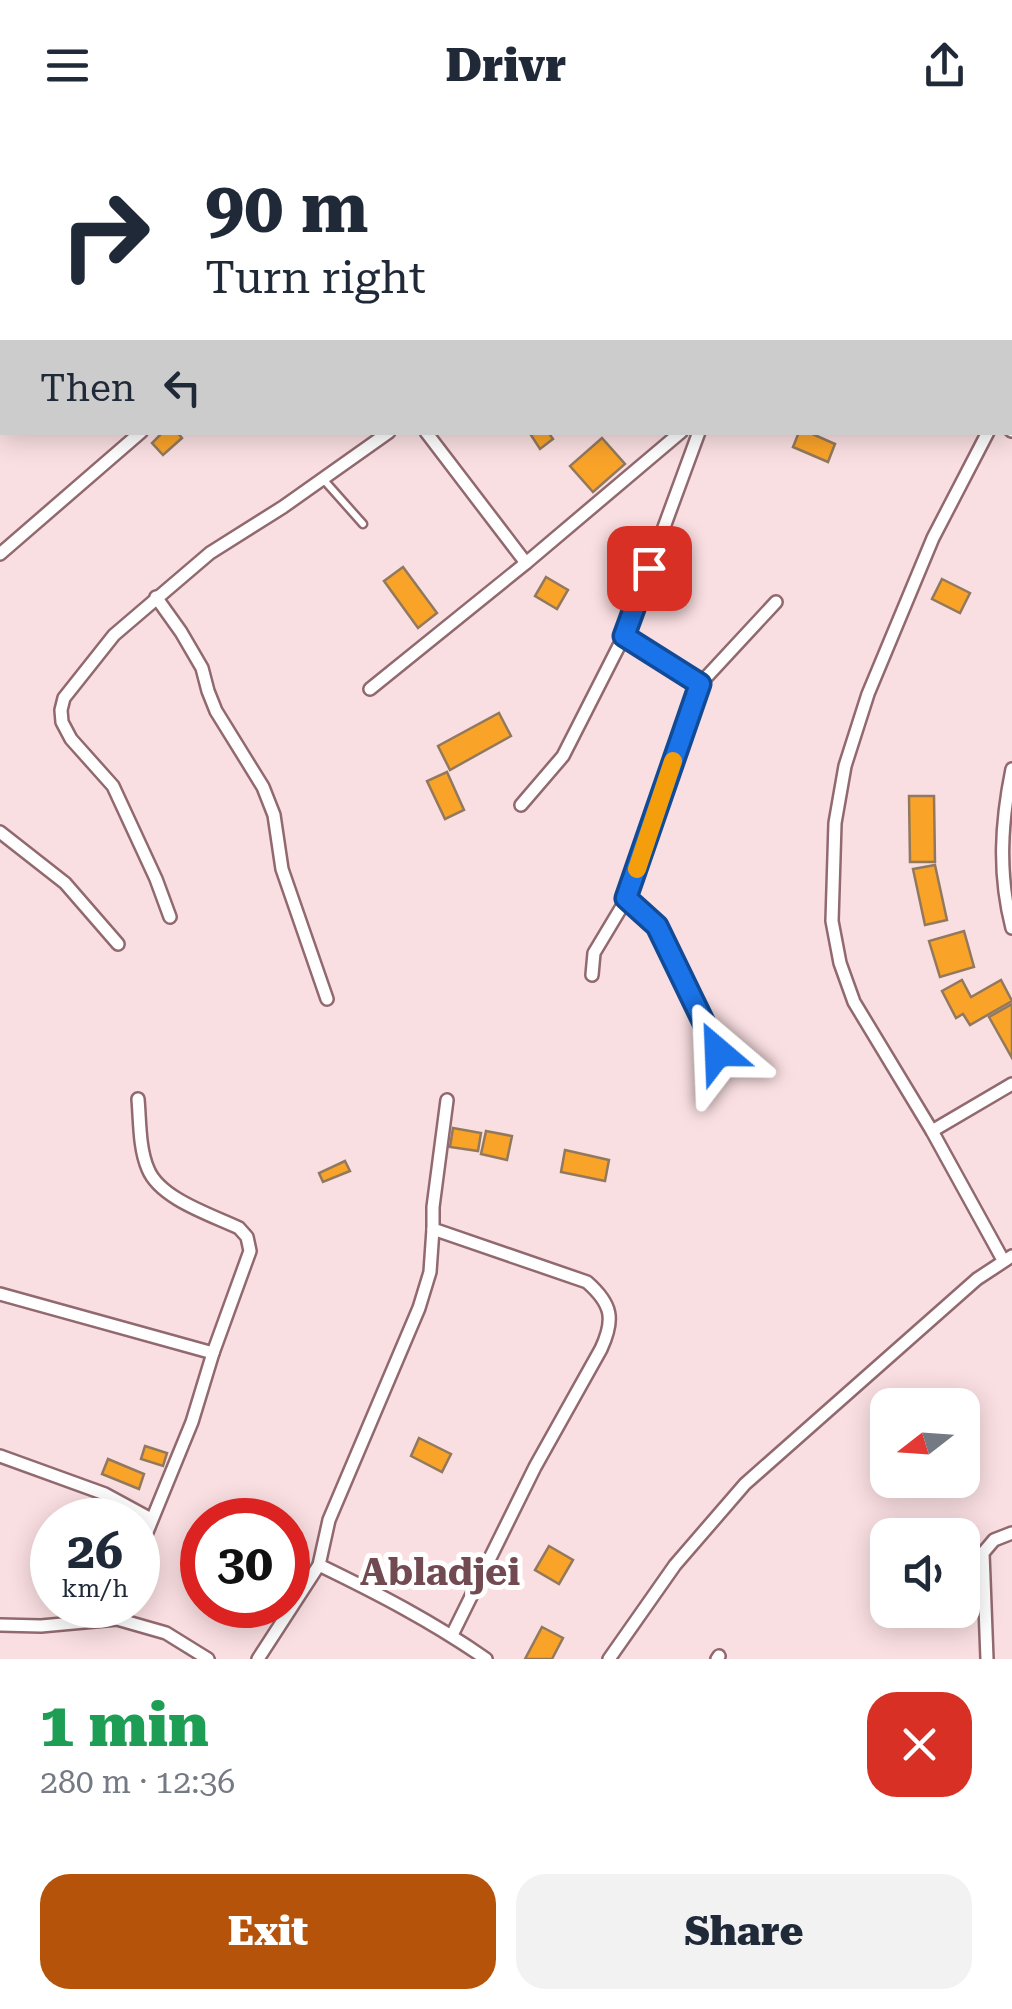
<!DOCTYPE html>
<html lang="en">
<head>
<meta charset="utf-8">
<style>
	:root { --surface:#fff; --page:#f2f2f3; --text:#1f2937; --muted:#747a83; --accent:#b45309 }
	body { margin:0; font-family:"Roboto Serif",serif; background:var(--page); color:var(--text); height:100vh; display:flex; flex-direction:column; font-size:38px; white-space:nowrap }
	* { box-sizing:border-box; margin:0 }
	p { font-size:32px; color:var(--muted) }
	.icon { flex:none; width:55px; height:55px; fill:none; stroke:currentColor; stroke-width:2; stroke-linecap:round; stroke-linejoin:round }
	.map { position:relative; height:1529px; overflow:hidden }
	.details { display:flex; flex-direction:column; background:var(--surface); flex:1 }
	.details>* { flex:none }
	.guide { position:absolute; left:0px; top:0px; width:1012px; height:305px; box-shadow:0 5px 25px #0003; background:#fff; color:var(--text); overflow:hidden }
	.needle { width:65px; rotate:253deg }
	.tools { position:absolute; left:870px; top:1258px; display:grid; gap:20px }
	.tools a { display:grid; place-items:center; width:110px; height:110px; border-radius:20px; background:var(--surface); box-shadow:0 5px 25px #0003; font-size:50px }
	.speed { position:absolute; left:30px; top:1368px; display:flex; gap:20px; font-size:50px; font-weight:700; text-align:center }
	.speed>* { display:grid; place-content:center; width:130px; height:130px; border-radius:50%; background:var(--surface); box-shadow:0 5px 25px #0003; line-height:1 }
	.speed small { font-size:25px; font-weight:400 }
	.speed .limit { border:15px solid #d22; background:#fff; color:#111 }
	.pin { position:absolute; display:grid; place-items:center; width:85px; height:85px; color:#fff; margin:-42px; border-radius:20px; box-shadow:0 5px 15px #0006 }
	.me { position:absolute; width:110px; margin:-55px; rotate:334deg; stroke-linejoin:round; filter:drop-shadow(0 0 8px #0008) }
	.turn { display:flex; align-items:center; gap:35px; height:210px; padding:0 40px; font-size:45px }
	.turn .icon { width:130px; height:130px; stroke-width:2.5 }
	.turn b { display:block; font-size:70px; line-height:85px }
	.then { display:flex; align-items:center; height:95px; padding:0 40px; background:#0003; gap:20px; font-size:38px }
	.round { display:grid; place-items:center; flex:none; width:105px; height:105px; border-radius:30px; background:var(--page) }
	.headline { display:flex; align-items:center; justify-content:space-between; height:170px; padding:0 40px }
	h1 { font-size:60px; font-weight:800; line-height:75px; color:#1e9e55 }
	.cta { display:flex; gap:20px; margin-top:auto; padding:20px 40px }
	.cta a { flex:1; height:115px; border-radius:30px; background:var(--accent); color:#fff; font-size:40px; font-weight:800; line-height:115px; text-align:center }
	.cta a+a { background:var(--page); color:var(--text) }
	header { display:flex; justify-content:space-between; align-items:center; height:130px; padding:0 40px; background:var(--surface); font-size:45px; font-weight:800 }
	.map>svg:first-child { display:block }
	.building { fill:#faa329; stroke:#92795d; stroke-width:2.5 }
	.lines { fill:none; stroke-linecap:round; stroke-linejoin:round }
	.lane-casing { stroke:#91696f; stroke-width:11 }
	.street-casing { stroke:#91696f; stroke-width:16 }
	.lane { stroke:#fff; stroke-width:6 }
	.street { stroke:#fff; stroke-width:11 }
	.route-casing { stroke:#114b97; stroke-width:25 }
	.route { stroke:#1a73e8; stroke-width:18 }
	.slow { stroke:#f59e0b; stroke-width:18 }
	.labels { text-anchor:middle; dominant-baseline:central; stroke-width:10; stroke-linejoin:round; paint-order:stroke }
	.district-label { font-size:38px; font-weight:bold; fill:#714b51; stroke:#fff }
</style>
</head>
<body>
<header><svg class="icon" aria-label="menu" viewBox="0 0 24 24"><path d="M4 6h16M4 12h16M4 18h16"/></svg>Drivr<svg class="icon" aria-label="share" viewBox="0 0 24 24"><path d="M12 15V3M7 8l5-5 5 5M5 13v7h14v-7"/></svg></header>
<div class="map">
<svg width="1012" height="1529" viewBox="0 0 1012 1529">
	<rect width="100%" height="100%" fill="#fadfe2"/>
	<g class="building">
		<path d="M163,302H177L182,308L163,325L152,313Z"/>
		<path d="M529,302H548L553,309L540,319Z"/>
		<path d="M799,302H808L835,314L828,332L793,317Z"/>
		<path d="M602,308L625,334L593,362L570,336Z"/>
		<path d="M403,437L437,483L418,498L384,451Z"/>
		<path d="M546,447L568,460L557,479L535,466Z"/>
		<path d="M942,449L970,463L960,483L932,469Z"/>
		<path d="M499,583L511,606L450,640L438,616Z"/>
		<path d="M447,642L464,680L445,689L427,651Z"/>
		<path d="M909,666H934L935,732H910Z"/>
		<path d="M935,735L947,790L925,795L913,739Z"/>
		<path d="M964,801L974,837L940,847L929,811Z"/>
		<path d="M962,850L971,867L1001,850L1012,871L970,895L963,884L956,888L942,861Z"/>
		<path d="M1012,874V928L989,887Z"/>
		<path d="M453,998L481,1003L478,1021L450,1017Z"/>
		<path d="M486,1001L512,1006L507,1030L481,1024Z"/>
		<path d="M565,1020L609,1030L605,1051L561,1042Z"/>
		<path d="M345,1031L350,1041L323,1052L319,1043Z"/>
		<path d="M419,1308L451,1324L442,1342L411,1326Z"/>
		<path d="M145,1316L167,1323L163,1336L141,1329Z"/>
		<path d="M108,1329L144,1344L139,1359L102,1344Z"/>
		<path d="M288,1402L302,1409L293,1428L288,1426Z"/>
		<path d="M549,1416L573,1430L559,1454L535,1440Z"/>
		<path d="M542,1497L563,1508L552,1529H525Z"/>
	</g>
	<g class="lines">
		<defs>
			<path id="lane" d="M323,349L363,394"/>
			<g id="street">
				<path d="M372,0L374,2"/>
				<path d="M563,0L565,2"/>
				<path d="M95,2L98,0"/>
				<path d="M248,2L250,0"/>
				<path d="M807,2L810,0"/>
				<path d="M961,2L962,0"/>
				<path d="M0,92L2,89"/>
				<path d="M0,217L2,214"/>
				<path d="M1010,257L1012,253"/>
				<path d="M1010,300L1012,301"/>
				<path d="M426,302L526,433"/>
				<path d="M988,302L933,408L868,564L845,636L835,693L832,791L840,833L854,872L932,1001L1003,1130"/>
				<path d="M0,424L141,302"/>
				<path d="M156,467L181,502L202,538L208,561L216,581L263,657L274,685L282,739L327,869"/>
				<path d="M700,554L776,472"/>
				<path d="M370,559L526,433L681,302"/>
				<path d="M1012,639C1001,693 998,744 1012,798"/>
				<path d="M521,675L563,626L624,506L699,302"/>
				<path d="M0,702L65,753L118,814"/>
				<path d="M627,768L657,796L719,921"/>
				<path d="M170,787L156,749L113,656L71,609L62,592L61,580L64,568L114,505L210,423L283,377L389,302"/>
				<path d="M592,845L594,823L627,768L700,554L624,506"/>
				<path d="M447,970L433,1077V1099L587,1152C612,1174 615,1189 601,1219L535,1337L452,1505"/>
				<path d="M932,1001L1012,954"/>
				<path d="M0,1164L213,1223"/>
				<path d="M0,1326L105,1364L151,1389"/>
				<path d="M138,1424L192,1292L213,1223L250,1121L247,1107L239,1098C212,1085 160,1069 148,1039C139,1018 140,992 138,969"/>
				<path d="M319,1435C377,1463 433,1492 486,1529"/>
				<path d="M0,1495L41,1496L117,1489L166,1503L208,1529"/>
				<path d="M258,1529L319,1435L329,1390L419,1178L430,1142L433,1099"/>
				<path d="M609,1529L675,1435L745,1354L977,1149L1012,1126"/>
				<path d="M717,1529L719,1526"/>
				<path d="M987,1529L983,1423L994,1410L1012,1403"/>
			</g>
		</defs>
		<use href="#lane" class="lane-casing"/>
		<use href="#street" class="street-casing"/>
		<use href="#lane" class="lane"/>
		<use href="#street" class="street"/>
	</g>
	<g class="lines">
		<defs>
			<path id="route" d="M649,438L624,506L700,554L626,768L657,796L718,922"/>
		</defs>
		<use href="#route" class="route-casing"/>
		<use href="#route" class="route"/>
		<path class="slow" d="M637,739L673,631"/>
	</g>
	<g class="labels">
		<g class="district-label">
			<text x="440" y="1442">Abladjei</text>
		</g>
	</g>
</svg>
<div class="tools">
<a><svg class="needle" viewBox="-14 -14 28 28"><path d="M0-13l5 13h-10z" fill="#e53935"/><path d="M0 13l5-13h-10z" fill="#747a83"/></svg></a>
<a><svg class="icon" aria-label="sound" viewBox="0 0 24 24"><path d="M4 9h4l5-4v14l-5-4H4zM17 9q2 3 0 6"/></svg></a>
</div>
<div class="speed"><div>26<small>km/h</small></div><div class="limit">30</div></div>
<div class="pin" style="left:649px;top:438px;background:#d93025"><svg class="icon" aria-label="arrive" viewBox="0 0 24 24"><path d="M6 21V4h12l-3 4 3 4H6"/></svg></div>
<svg class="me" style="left:718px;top:922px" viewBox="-20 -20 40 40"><path d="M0-17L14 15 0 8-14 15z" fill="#1a73e8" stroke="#fff" stroke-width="4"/></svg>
<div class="guide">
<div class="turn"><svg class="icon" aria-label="right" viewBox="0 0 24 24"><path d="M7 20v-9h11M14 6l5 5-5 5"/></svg><div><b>90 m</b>Turn right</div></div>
<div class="then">Then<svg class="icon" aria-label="left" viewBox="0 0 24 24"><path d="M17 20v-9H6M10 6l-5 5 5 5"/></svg></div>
</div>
</div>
<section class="details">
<div class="headline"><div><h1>1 min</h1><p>280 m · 12:36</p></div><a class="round" style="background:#d93025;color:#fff"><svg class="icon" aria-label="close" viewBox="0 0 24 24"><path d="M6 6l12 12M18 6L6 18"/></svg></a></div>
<div class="cta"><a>Exit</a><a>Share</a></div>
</section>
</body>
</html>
